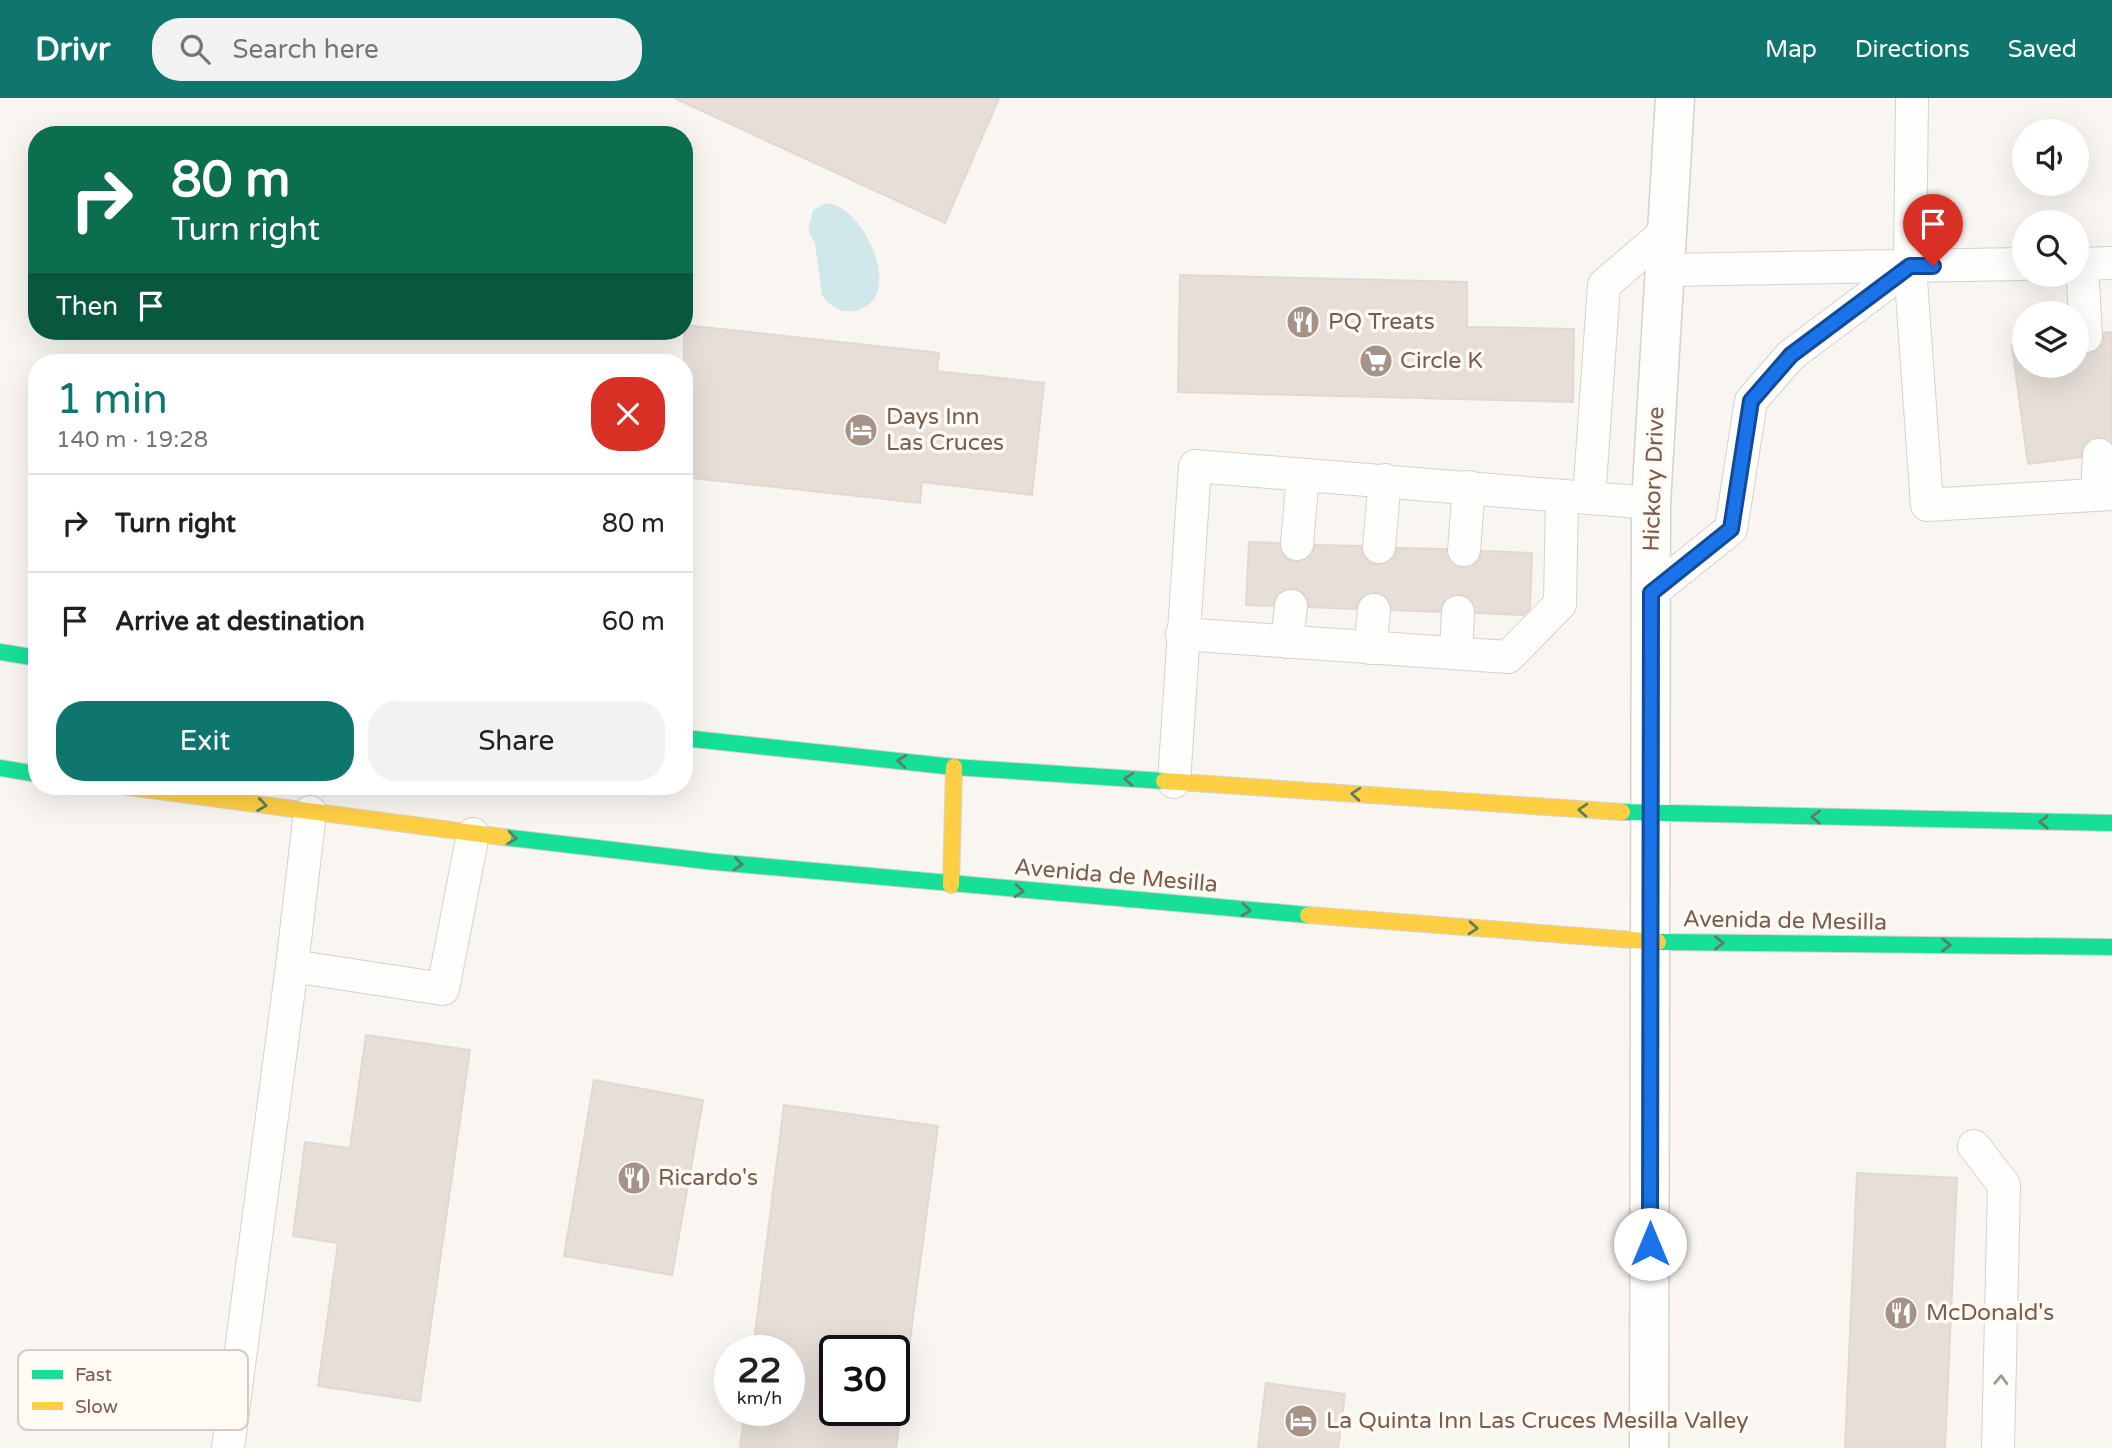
<!DOCTYPE html>
<html lang="en">
<head>
<meta charset="utf-8">
<style>
	:root { --surface:#fff; --page:#f2f2f2; --text:#202124; --muted:#757577; --line:#e0e0e0; --accent:#0f766e }
	body { margin:0; font-family:"Varela Round",sans-serif; background:var(--page); color:var(--text); height:100vh; display:flex; flex-direction:column; font-size:26px; white-space:nowrap }
	* { box-sizing:border-box; margin:0 }
	p { font-size:23px; color:var(--muted) }
	.icon { flex:none; width:38px; height:38px; fill:none; stroke:currentColor; stroke-width:2; stroke-linecap:round; stroke-linejoin:round }
	.map { position:relative; flex:1; overflow:hidden }
	.side { position:absolute; left:28px; top:256px; width:665px; height:441px; display:flex; flex-direction:column; background:var(--surface); border-radius:28px; box-shadow:0 7px 28px #0002 }
	.side>* { flex:none }
	.banner { position:absolute; left:28px; top:28px; width:665px; height:214px; border-radius:28px; box-shadow:0 7px 28px #0002; background:#0b6e4f; color:#fff; overflow:hidden }
	.buttons { position:absolute; left:2012px; top:21px; display:grid; gap:14px }
	.buttons a { display:grid; place-items:center; width:77px; height:77px; border-radius:50%; background:var(--surface); box-shadow:0 7px 28px #0002; font-size:35px }
	.speed { position:absolute; left:714px; top:1237px; display:flex; gap:14px; font-size:35px; font-weight:700; text-align:center }
	.speed>* { display:grid; place-content:center; width:91px; height:91px; border-radius:50%; background:var(--surface); box-shadow:0 7px 28px #0002; line-height:1 }
	.speed small { font-size:18px; font-weight:400 }
	.speed .limit { border:4px solid #111; border-radius:10px; background:#fff; color:#111 }
	.pin { position:absolute; display:grid; place-items:center; width:60px; height:60px; color:#fff; margin:-72px -30px; border-radius:50% 50% 50% 0; rotate:-45deg; box-shadow:0 0 7px #0007 }
	.pin .icon { rotate:45deg }
	.me { position:absolute; width:77px; margin:-38px; rotate:0deg; stroke-linejoin:round; filter:drop-shadow(0 0 5px #0008) }
	.turn { display:flex; align-items:center; gap:24px; height:147px; padding:0 28px; font-size:32px }
	.turn .icon { width:91px; height:91px; stroke-width:2.5 }
	.turn b { display:block; font-size:49px; line-height:60px }
	.then { display:flex; align-items:center; height:66px; padding:0 28px; background:#0003; gap:14px; font-size:26px }
	.round { display:grid; place-items:center; flex:none; width:74px; height:74px; border-radius:28px; background:var(--page) }
	.head { display:flex; align-items:center; justify-content:space-between; height:119px; padding:0 28px }
	h1 { font-size:42px; font-weight:600; line-height:52px; color:var(--accent) }
	.button { display:flex; gap:14px; margin-top:auto; padding:14px 28px }
	.button a { flex:1; height:80px; border-radius:28px; background:var(--accent); color:#fff; font-size:28px; font-weight:600; line-height:80px; text-align:center }
	.button a+a { background:var(--page); color:var(--text) }
	ul { padding:0; list-style:none }
	li { display:flex; align-items:center; gap:21px; height:98px; padding:0 28px; border-top:2px solid var(--line) }
	li div { flex:1 }
	li b { display:block; font-size:26px }
	li em { font-style:normal }
	header { display:flex; align-items:center; gap:42px; box-sizing:border-box; height:98px; padding:0 35px; background:var(--accent); color:#fff }
	header strong { font-size:33px }
	nav { display:flex; gap:38px; margin-inline-start:auto; font-size:24px }
	.search { width:490px; height:63px; background:var(--page); display:flex; align-items:center; gap:18px; box-sizing:border-box; padding:0 24px; border-radius:28px; color:var(--muted); font-size:26px }
	.map>svg:first-child { display:block }
	.water { fill:#d0e8ea }
	.building { fill:#e6ded7; stroke:#e2d8d2; stroke-width:2; fill-rule:evenodd }
	.lines { fill:none; stroke-linecap:round; stroke-linejoin:round }
	.lane-casing { stroke:#d7d1cb; stroke-width:34 }
	.street-casing { stroke:#d7d1cb; stroke-width:41 }
	.fast-casing { stroke:#d9d2cb; stroke-width:18 }
	.slow-casing { stroke:#d9d2cb; stroke-width:18 }
	.lane { stroke:#fefefd; stroke-width:32 }
	.street { stroke:#fefefd; stroke-width:38 }
	.fast { stroke:#16e098; stroke-width:16 }
	.slow { stroke:#ffcf43; stroke-width:16 }
	.oneway { stroke:#617d60 }
	.oneway2 { stroke:#a8958b }
	.route-casing { stroke:#114b97; stroke-width:18 }
	.route { stroke:#1a73e8; stroke-width:12 }
	.labels { text-anchor:middle; dominant-baseline:central; stroke-width:7; stroke-linejoin:round; paint-order:stroke }
	.poi-label { font-size:23px; fill:#7a5c4d; stroke:#fffaf3; text-anchor:start }
	.street-label { font-size:23px; fill:#7a5c4d; stroke:#fffaf3 }
	.key { fill:#fffaf3; stroke:#d7cbc1; stroke-width:2 }
	.key-label { font-size:19px; fill:#7a5c4d }
</style>
</head>
<body>
<header>
<strong>Drivr</strong>
<div class="search"><svg class="icon" aria-label="search" viewBox="0 0 24 24"><circle cx="10" cy="10" r="6"/><path d="M15 15l6 6"/></svg>Search here</div>
<nav><a>Map</a><a>Directions</a><a>Saved</a></nav>
</header>
<div class="map">
<svg width="2112" height="1350" viewBox="0 0 2112 1350">
	<rect width="100%" height="100%" fill="#f9f5f0"/>
	<path class="water" d="M826,105C865,107 908,203 854,213C840,215 830,208 822,197L815,145L808,132L813,112Z"/>
	<g class="building">
		<path d="M674,0H999L945,125Z"/>
		<path d="M1180,177L1467,184V229L1574,231L1573,304L1178,294Z"/>
		<path d="M684,227L939,255L937,273L1044,285L1032,397L922,384L920,405L684,379Z"/>
		<path d="M2112,234V345L2101,339L2091,340L2083,348L2081,359L2028,366L2012,247L2025,245V268H2077V254H2095L2103,246L2104,235Z"/>
		<path d="M1249,444L1279,445L1286,461L1296,464L1312,457L1315,447L1361,448L1368,464L1378,467L1394,460L1397,450L1446,451L1453,467L1463,470L1479,463L1482,453L1532,455L1530,511L1523,517L1476,515L1468,499L1458,496L1443,504L1440,514L1392,512L1385,498L1375,494L1360,501L1356,511L1309,509L1302,494L1292,490L1277,497L1273,508L1246,507Z"/>
		<path d="M366,937L470,952L420,1303L318,1288L338,1145L293,1138L305,1044L350,1050Z"/>
		<path d="M594,982L703,1002L672,1177L564,1158Z"/>
		<path d="M784,1007L938,1028L896,1350H740L745,1312H789V1253H753ZM835,1253H894V1312H835Z"/>
		<path d="M1857,1075L1957,1080L1945,1350H1845Z"/>
		<path d="M1266,1285L1345,1296L1338,1350H1258Z"/>
	</g>
	<g class="lines">
		<defs>
			<g id="lane">
				<path d="M1912,0L1910,168L1927,407L2112,396"/>
				<path d="M2077,166L2112,165"/>
				<path d="M2082,166L2086,238"/>
				<path d="M1665,172L2025,166"/>
				<path d="M2097,397L2099,357"/>
				<path d="M1589,400L1604,187L1667,133"/>
				<path d="M1297,446L1303,377"/>
				<path d="M1379,449L1385,382"/>
				<path d="M1464,452L1469,389"/>
				<path d="M1651,495L1731,431L1751,303L1791,257L1910,168"/>
				<path d="M1182,536L1508,559L1560,506L1562,399"/>
				<path d="M1287,544L1291,508"/>
				<path d="M1370,550L1374,512"/>
				<path d="M1456,555L1458,514"/>
				<path d="M1174,684L1195,368L1651,405"/>
				<path d="M292,868L443,891L473,736"/>
				<path d="M1974,1048L2004,1087L1998,1350"/>
				<path d="M228,1350L292,868L310,714"/>
			</g>
			<path id="street" d="M1649,1350L1651,405L1675,0"/>
			<g id="fast">
				<path d="M0,554L37,560"/>
				<path d="M684,640L954,669L1164,683"/>
				<path d="M0,670L37,676"/>
				<path d="M1622,714L2112,725"/>
				<path d="M503,739L715,764L1308,817"/>
				<path d="M1658,844L2112,849"/>
			</g>
			<g id="slow">
				<path d="M1164,683L1622,714"/>
				<path d="M121,688L503,739"/>
				<path d="M951,787L954,669"/>
				<path d="M1308,817L1658,844"/>
			</g>
		</defs>
		<use href="#lane" class="lane-casing"/>
		<use href="#street" class="street-casing"/>
		<use href="#fast" class="fast-casing"/>
		<use href="#slow" class="slow-casing"/>
		<use href="#lane" class="lane"/>
		<use href="#street" class="street"/>
		<use href="#fast" class="fast"/>
		<use href="#slow" class="slow"/>
	</g>
	<defs><path id="oneway-chevron" d="M-2-3.5L2.5 0L-2 3.5" fill="none" stroke-width="1.6" stroke-linecap="round" stroke-linejoin="round" transform="scale(1.75)"/></defs>
	<g class="oneway">
		<use href="#oneway-chevron" transform="translate(902 663) rotate(-174)"/>
		<use href="#oneway-chevron" transform="translate(1129 681) rotate(-176)"/>
		<use href="#oneway-chevron" transform="translate(1356 696) rotate(-176)"/>
		<use href="#oneway-chevron" transform="translate(262 707) rotate(8)"/>
		<use href="#oneway-chevron" transform="translate(1583 712) rotate(-176)"/>
		<use href="#oneway-chevron" transform="translate(1816 719) rotate(-179)"/>
		<use href="#oneway-chevron" transform="translate(2044 724) rotate(-179)"/>
		<use href="#oneway-chevron" transform="translate(512 740) rotate(7)"/>
		<use href="#oneway-chevron" transform="translate(738 766) rotate(6)"/>
		<use href="#oneway-chevron" transform="translate(1019 793) rotate(5)"/>
		<use href="#oneway-chevron" transform="translate(1246 812) rotate(5)"/>
		<use href="#oneway-chevron" transform="translate(1473 830) rotate(4)"/>
		<use href="#oneway-chevron" transform="translate(1719 845) rotate(1)"/>
		<use href="#oneway-chevron" transform="translate(1946 847) rotate(1)"/>
	</g>
	<use class="oneway2" href="#oneway-chevron" transform="translate(2001 1282) rotate(-88)"/>
	<g class="lines">
		<defs>
			<path id="route" d="M1650,1146L1651,495L1731,431L1751,303L1791,257L1910,168H1933"/>
		</defs>
		<use href="#route" class="route-casing"/>
		<use href="#route" class="route"/>
	</g>
	<defs>
		<symbol id="restaurant-disc" viewBox="-11 -11 22 22"><circle r="9.5" fill="#a69286" stroke="#fffaf3"/><path d="M-5-6h1v4h1v-4h1v4h1v-4h1v5L-1.5 .5V6h-2V.5L-5-1ZM5-6V6H3V1.5H1.5Q1.5-4 5-6Z" fill="#fff"/></symbol>
		<symbol id="supermarket-disc" viewBox="-11 -11 22 22"><circle r="9.5" fill="#a69286" stroke="#fffaf3"/><path d="M-6-5.5h2.5l.6 2H6L4.5 2H-2.5L-4.4-4H-6ZM-1.5 3.2a1.3 1.3 0 1 0 .1 0ZM3 3.2a1.3 1.3 0 1 0 .1 0Z" fill="#fff"/></symbol>
		<symbol id="hotel-disc" viewBox="-11 -11 22 22"><circle r="9.5" fill="#a69286" stroke="#fffaf3"/><path d="M-6-4.5h1.5V1H6V5H4.5V3h-9V5H-6ZM-4 0a1.8 1.8 0 1 1 3.6 0ZM.5 0V-2.5h3Q6-2.5 6 0Z" fill="#fff"/></symbol>
	</defs>
	<g fill-rule="evenodd">
		<use href="#restaurant-disc" x="1284" y="205" width="38" height="38"/>
		<use href="#supermarket-disc" x="1357" y="244" width="38" height="38"/>
		<use href="#hotel-disc" x="842" y="313" width="38" height="38"/>
		<use href="#restaurant-disc" x="615" y="1061" width="38" height="38"/>
		<use href="#restaurant-disc" x="1882" y="1196" width="38" height="38"/>
		<use href="#hotel-disc" x="1282" y="1304" width="38" height="38"/>
	</g>
	<g class="labels">
		<g class="poi-label">
			<text x="1328" y="224">PQ Treats</text>
			<text x="1400" y="263">Circle K</text>
			<text x="886" y="319">Days Inn<tspan x="886" dy="26">Las Cruces</tspan></text>
			<text x="658" y="1080">Ricardo's</text>
			<text x="1926" y="1215">McDonald's</text>
			<text x="1326" y="1323">La Quinta Inn Las Cruces Mesilla Valley</text>
		</g>
		<g class="street-label">
			<text transform="translate(1654 381) rotate(-88)">Hickory Drive</text>
			<text transform="translate(1116 778) rotate(5)">Avenida de Mesilla</text>
			<text transform="translate(1785 823) rotate(1)">Avenida de Mesilla</text>
		</g>
	</g>
	<rect x="18" y="1252" width="230" height="80" rx="10" class="key"/>
	<rect x="32" y="1272" width="31" height="9" fill="#16e098"/>
	<rect x="32" y="1304" width="31" height="8" fill="#ffcf43"/>
	<g class="key-label">
		<text x="75" y="1283">Fast</text>
		<text x="75" y="1315">Slow</text>
	</g>
</svg>
<div class="buttons">
<a><svg class="icon" aria-label="sound" viewBox="0 0 24 24"><path d="M4 9h4l5-4v14l-5-4H4zM17 9q2 3 0 6"/></svg></a>
<a><svg class="icon" aria-label="search" viewBox="0 0 24 24"><circle cx="10" cy="10" r="6"/><path d="M15 15l6 6"/></svg></a>
<a><svg class="icon" aria-label="layers" viewBox="0 0 24 24"><path d="M12 4l9 5-9 5-9-5zM3 14l9 5 9-5"/></svg></a>
</div>
<div class="speed"><div>22<small>km/h</small></div><div class="limit">30</div></div>
<div class="pin" style="left:1933px;top:168px;background:#d93025"><svg class="icon" aria-label="arrive" viewBox="0 0 24 24"><path d="M6 21V4h12l-3 4 3 4H6"/></svg></div>
<svg class="me" style="left:1650px;top:1146px" viewBox="-20 -20 40 40"><circle r="19" fill="#fff"/><path d="M0-13L10 11 0 6-10 11z" fill="#1a73e8"/></svg>
<div class="banner">
<div class="turn"><svg class="icon" aria-label="right" viewBox="0 0 24 24"><path d="M7 20v-9h11M14 6l5 5-5 5"/></svg><div><b>80 m</b>Turn right</div></div>
<div class="then">Then<svg class="icon" aria-label="arrive" viewBox="0 0 24 24"><path d="M6 21V4h12l-3 4 3 4H6"/></svg></div>
</div>
<section class="side">
<div class="head"><div><h1>1 min</h1><p>140 m · 19:28</p></div><a class="round" style="background:#d93025;color:#fff"><svg class="icon" aria-label="close" viewBox="0 0 24 24"><path d="M6 6l12 12M18 6L6 18"/></svg></a></div>
<ul>
<li><svg class="icon" aria-label="right" viewBox="0 0 24 24"><path d="M7 20v-9h11M14 6l5 5-5 5"/></svg><div><b>Turn right</b></div><em>80 m</em></li>
<li><svg class="icon" aria-label="arrive" viewBox="0 0 24 24"><path d="M6 21V4h12l-3 4 3 4H6"/></svg><div><b>Arrive at destination</b></div><em>60 m</em></li>
</ul>
<div class="button"><a>Exit</a><a>Share</a></div>
</section>
</div>
</body>
</html>
